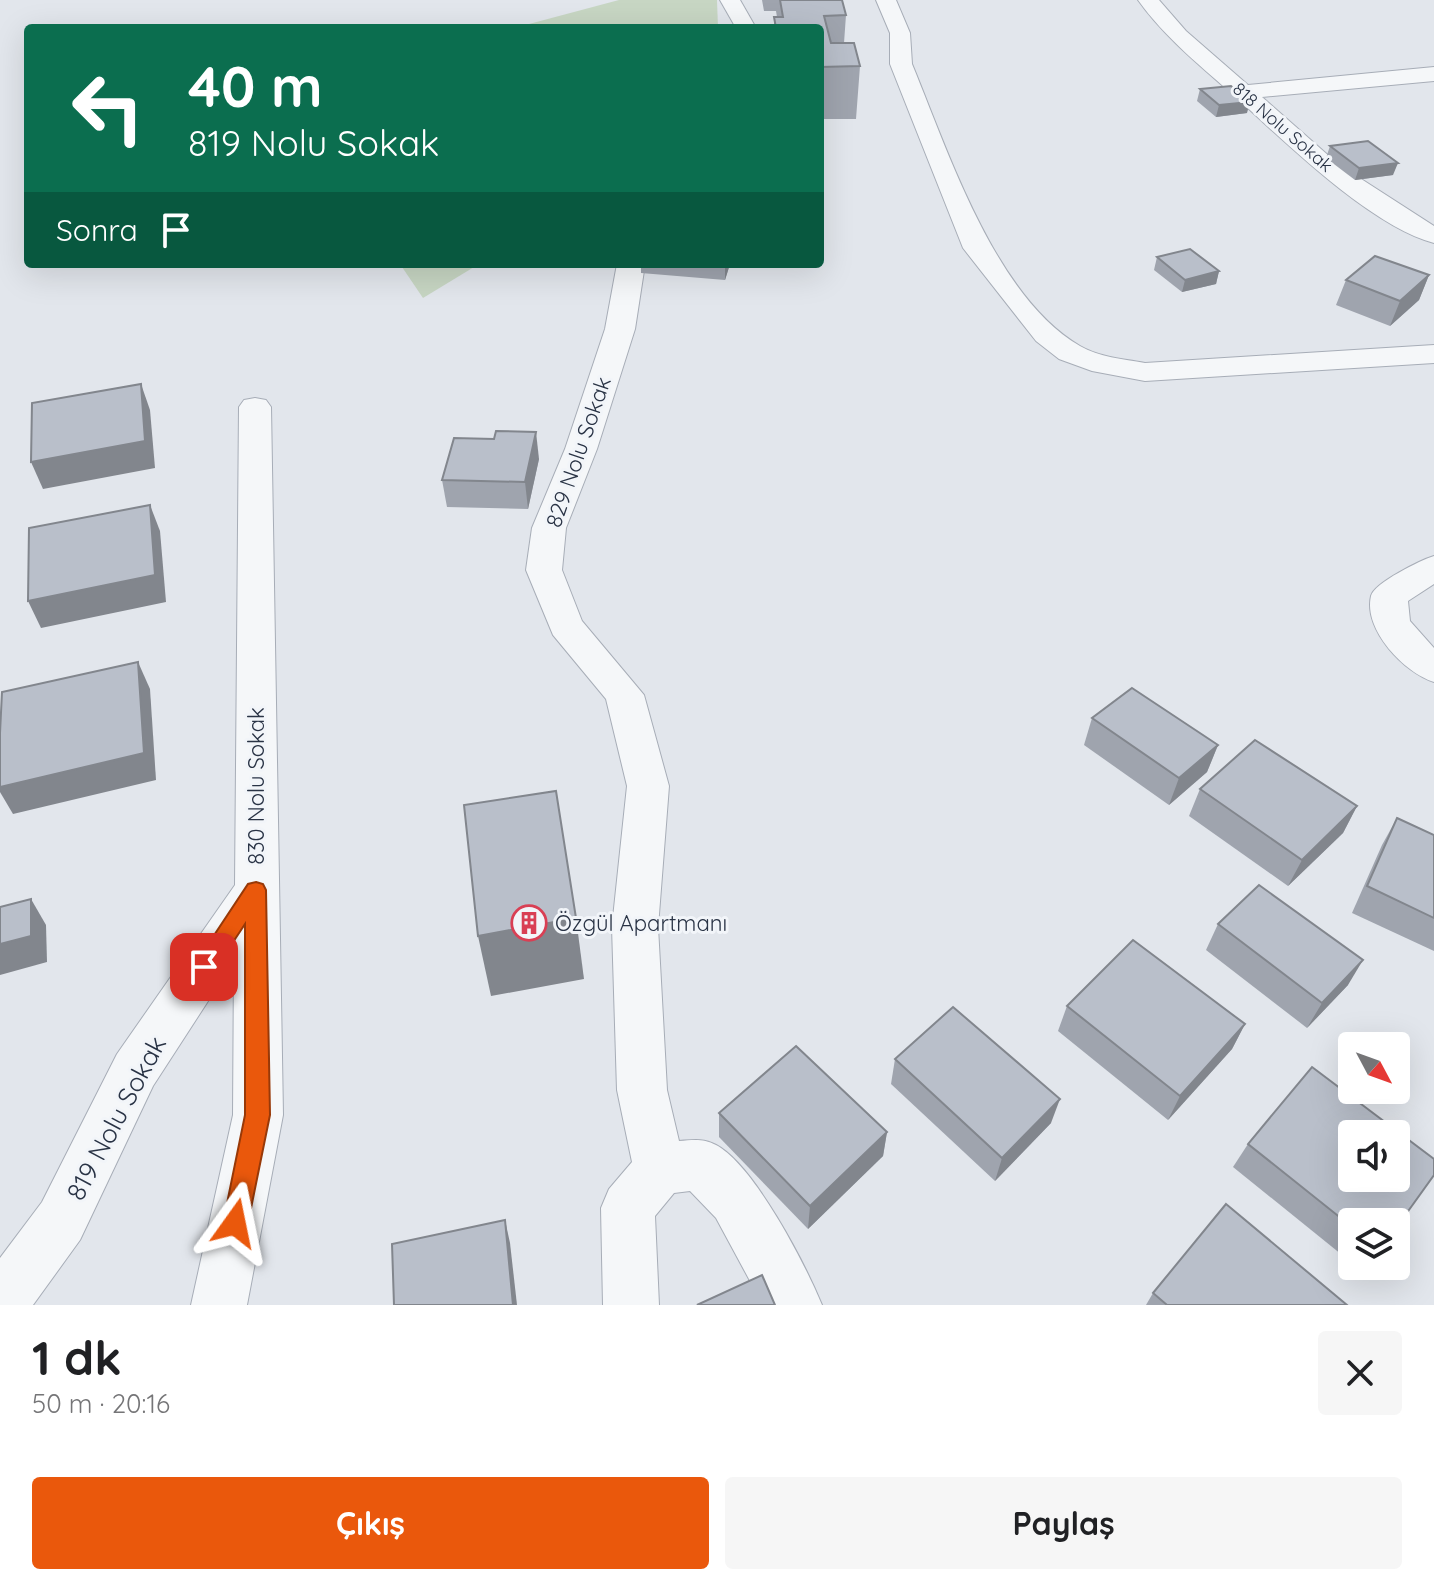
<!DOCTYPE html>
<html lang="tr">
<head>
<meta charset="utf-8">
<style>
	:root { --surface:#fff; --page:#f6f6f6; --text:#202124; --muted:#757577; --accent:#ea580c }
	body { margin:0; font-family:Quicksand,sans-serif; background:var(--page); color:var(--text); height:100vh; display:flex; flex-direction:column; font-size:30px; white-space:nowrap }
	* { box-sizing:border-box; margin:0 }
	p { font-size:26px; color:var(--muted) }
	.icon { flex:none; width:44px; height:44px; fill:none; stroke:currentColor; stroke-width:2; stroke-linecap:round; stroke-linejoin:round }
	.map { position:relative; height:1305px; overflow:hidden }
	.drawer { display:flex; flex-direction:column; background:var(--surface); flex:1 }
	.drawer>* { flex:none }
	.hud { position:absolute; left:24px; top:24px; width:800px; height:244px; border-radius:8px; box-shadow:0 8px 32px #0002; background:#0b6e4f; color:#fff; overflow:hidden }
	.needle { width:52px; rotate:131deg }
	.tools { position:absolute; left:1338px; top:1032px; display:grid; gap:16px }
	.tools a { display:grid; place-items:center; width:72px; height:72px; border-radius:8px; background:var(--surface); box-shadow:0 8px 32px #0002; font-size:40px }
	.pin { position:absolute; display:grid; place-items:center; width:68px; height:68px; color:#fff; margin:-34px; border-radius:16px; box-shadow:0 4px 12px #0006 }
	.me { position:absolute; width:88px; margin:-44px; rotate:12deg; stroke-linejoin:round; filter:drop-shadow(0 0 6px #0008) }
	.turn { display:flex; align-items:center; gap:28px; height:168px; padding:0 32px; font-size:36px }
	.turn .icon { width:104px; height:104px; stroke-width:2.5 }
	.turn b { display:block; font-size:56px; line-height:68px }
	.then { display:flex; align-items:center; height:76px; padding:0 32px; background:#0003; gap:16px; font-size:30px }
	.round { display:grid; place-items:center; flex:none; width:84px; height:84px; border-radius:8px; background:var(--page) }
	.headline { display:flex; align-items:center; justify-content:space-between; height:136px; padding:0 32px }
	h1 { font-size:48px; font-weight:800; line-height:60px }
	.cta { display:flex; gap:16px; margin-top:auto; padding:16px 32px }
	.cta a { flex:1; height:92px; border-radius:8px; background:var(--accent); color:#fff; font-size:32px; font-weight:800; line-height:92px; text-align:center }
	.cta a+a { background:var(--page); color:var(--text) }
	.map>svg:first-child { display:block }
	.green { fill:#c7d6c3 }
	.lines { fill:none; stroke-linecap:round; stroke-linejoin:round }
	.minor-casing { stroke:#a7adb7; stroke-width:2 }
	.minor { fill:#f5f7f9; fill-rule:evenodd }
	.wall { fill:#9fa4ae }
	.shaded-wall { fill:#82868d }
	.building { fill:#b9bfca; stroke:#82868d; stroke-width:2; fill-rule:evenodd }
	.route { fill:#ea580c; stroke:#983908; stroke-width:2 }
	.labels { text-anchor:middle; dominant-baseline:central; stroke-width:6; stroke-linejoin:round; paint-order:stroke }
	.far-street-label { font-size:18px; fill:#293345; stroke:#f2f5f9 }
	.street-label { font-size:22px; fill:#293345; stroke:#f2f5f9 }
	.poi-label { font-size:22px; fill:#293345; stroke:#f2f5f9; text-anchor:start }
	.near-street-label { font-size:26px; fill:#293345; stroke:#f2f5f9 }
</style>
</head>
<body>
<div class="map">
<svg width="1434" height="1305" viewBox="0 0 1434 1305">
	<rect width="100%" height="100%" fill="#e2e6ec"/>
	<g class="green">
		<path d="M619,0H717L718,28H514Z"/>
		<path d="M400,264H479L423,298Z"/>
	</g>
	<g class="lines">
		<defs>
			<g id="minor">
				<path d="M720,0H740L756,28H736Z"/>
				<path d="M876,0H896L910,33L912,64C948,151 995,297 1080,346C1099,357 1123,359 1145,363L1434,345V363L1145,381L1092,371L1059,359L1036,341L963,248L890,64V33Z"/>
				<path d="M1138,0H1159L1186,31L1248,85L1434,67V81L1262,97L1338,164L1434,226V243C1372,227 1286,143 1238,99C1203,68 1165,38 1138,0Z"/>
				<path d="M617,264H645L635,329L597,449L566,528L562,570L582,621L644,695L669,786L658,927L667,1090L679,1141C693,1140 703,1138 716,1145C754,1165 805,1264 822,1305H763L716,1218L690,1191L674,1193L655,1216L659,1305H603L601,1208L609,1189L632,1162L617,1090L612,927L627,786L606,699L553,635L526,570L532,528L565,449L605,329Z"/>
				<path d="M255,398L266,400L271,407L283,1115L247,1305H191L233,1115L234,961L153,1086L80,1240L33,1305H0V1258L42,1202L117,1054L235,885L239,407L244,400Z"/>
				<path d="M1434,556V584L1408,601L1410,621L1434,648V682C1405,673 1363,630 1371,596C1374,583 1421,560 1434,556Z"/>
			</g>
		</defs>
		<use href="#minor" class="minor-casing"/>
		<use href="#minor" class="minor"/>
	</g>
	<g class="wall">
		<path d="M762,0H842L846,15L844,43L860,66L856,119H820V28H774V17H777L776,11H764Z"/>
		<path d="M1200,89L1247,113L1216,117L1197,101Z"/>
		<path d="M1330,146L1393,175L1355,180L1326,158Z"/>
		<path d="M1157,257L1219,271L1216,284L1182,292L1154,270Z"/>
		<path d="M641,264H730L725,280L641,273Z"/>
		<path d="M1429,275L1419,300L1390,326L1336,305L1346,280Z"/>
		<path d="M494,439L539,459L528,509L447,507L442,480Z"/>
		<path d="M1092,718L1218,745L1207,772L1169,805L1084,745Z"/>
		<path d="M1200,789L1357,806L1343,833L1288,886L1189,816Z"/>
		<path d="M1397,818L1434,835V951L1352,913L1382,845Z"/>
		<path d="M1218,924L1348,985L1307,1028L1206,950Z"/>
		<path d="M1067,1006L1245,1024L1232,1049L1168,1120L1058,1031Z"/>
		<path d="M895,1059L1051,1123L995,1181L891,1084Z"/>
		<path d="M719,1113L887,1132L883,1156L808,1229L719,1137Z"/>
		<path d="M1248,1144L1352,1222V1263L1233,1167Z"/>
		<path d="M1355,1266H1366L1362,1271Z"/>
		<path d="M1153,1293L1347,1305H1146Z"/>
	</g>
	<g class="shaded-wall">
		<path d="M1250,102L1247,113L1216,117L1219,105Z"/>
		<path d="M1398,163L1393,175L1355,180L1359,168Z"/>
		<path d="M725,264H730L725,280Z"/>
		<path d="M1219,271L1216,284L1182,292L1185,280Z"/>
		<path d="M1429,275L1419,300L1390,326L1400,301Z"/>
		<path d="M141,384L150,410L155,468L43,489L31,462Z"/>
		<path d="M536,432L539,459L528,509L525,482Z"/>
		<path d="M150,505L160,531L166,602L41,628L28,601Z"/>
		<path d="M138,662L150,689L156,780L13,814L0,792V787Z"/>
		<path d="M1218,745L1207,772L1169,805L1179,778Z"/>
		<path d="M1357,806L1343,833L1288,886L1302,860Z"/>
		<path d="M31,899L46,925L47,962L0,975V944Z"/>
		<path d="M576,918L584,979L491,996L478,936Z"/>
		<path d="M1363,960L1348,985L1307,1028L1322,1003Z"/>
		<path d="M1245,1024L1232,1049L1168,1120L1180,1096Z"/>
		<path d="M1060,1099L1051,1123L995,1181L1002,1158Z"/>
		<path d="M887,1132L883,1156L808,1229L810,1206Z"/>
		<path d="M505,1220L510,1243L517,1305H513Z"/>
	</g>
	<g class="building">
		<path d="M780,0H842L846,15L824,16L831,43H854L860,66L820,67V28H776L774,17H783Z"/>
		<path d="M1231,86L1250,102L1219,105L1200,89Z"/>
		<path d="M1368,141L1398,163L1359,168L1330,146Z"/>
		<path d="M1190,249L1219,271L1185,280L1157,257Z"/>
		<path d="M1375,256L1429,275L1400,301L1346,280Z"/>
		<path d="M141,384L145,441L31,462L32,403Z"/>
		<path d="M496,431L536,432L525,482L442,480L454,438L494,439Z"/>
		<path d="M150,505L155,575L28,601L29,528Z"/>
		<path d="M138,662L144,753L0,787V733L2,692Z"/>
		<path d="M1132,688L1218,745L1179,778L1092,718Z"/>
		<path d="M1255,740L1357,806L1302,860L1200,789Z"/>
		<path d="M556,791L576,918L478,936L464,805Z"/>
		<path d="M1397,818L1434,835V918L1367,886Z"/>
		<path d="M1259,885L1363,960L1322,1003L1218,924Z"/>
		<path d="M31,899V936L0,944V907Z"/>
		<path d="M1133,940L1245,1024L1180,1096L1067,1006Z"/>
		<path d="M953,1007L1060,1099L1002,1158L895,1059Z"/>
		<path d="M796,1046L887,1132L810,1206L719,1113Z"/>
		<path d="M1312,1067L1434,1159V1175L1396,1228V1222H1352V1227L1248,1144ZM1352,1134H1396V1178H1352Z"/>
		<path d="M1226,1204L1347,1305H1167L1153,1293Z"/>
		<path d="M505,1220L513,1305H394L392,1244Z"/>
		<path d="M762,1275L775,1305H697Z"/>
	</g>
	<path class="route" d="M256,882L263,884L266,890L270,1115L248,1223L245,1233L235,1236L226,1233L223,1223L245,1115V924L212,974L204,977L196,974L193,967L248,884Z"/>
	<defs>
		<symbol id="building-ring" viewBox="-11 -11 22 22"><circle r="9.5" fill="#f2f5f9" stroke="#d93f54" stroke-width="1.5"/><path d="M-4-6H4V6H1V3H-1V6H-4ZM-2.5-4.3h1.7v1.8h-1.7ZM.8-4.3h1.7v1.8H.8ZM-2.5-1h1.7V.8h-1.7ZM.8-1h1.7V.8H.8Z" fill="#d93f54"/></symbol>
	</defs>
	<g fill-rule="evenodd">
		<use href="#building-ring" x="509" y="903" width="40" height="40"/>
	</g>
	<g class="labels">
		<g class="far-street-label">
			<text transform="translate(1283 127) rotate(41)">818 Nolu Sokak</text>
		</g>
		<g class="street-label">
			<text transform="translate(578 452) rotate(-71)">829 Nolu Sokak</text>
			<text transform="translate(256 786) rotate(-90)">830 Nolu Sokak</text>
		</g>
		<g class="poi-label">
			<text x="555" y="923">Özgül Apartmanı</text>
		</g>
		<g class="near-street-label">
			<text transform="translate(116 1118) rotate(-62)">819 Nolu Sokak</text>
		</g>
	</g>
</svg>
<div class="tools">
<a><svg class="needle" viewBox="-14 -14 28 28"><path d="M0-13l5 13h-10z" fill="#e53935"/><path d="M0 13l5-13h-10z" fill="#757577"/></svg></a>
<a><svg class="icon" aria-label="sound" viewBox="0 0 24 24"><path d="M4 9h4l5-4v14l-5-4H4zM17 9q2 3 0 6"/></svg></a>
<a><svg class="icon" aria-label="layers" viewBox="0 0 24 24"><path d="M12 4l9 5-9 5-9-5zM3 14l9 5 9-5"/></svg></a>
</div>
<div class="pin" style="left:204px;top:967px;background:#d93025"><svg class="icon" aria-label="arrive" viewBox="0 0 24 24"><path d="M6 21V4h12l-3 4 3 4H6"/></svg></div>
<svg class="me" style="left:235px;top:1223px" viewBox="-20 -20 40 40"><path d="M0-17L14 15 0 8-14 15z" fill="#ea580c" stroke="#fff" stroke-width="4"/></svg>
<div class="hud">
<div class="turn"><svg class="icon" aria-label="left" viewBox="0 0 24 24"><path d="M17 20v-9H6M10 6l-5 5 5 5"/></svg><div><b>40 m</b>819 Nolu Sokak</div></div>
<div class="then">Sonra<svg class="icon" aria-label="arrive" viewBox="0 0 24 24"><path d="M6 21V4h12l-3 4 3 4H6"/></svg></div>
</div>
</div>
<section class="drawer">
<div class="headline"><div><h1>1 dk</h1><p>50 m · 20:16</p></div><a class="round"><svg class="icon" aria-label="close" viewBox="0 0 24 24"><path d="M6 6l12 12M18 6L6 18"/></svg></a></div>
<div class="cta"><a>Çıkış</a><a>Paylaş</a></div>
</section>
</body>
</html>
